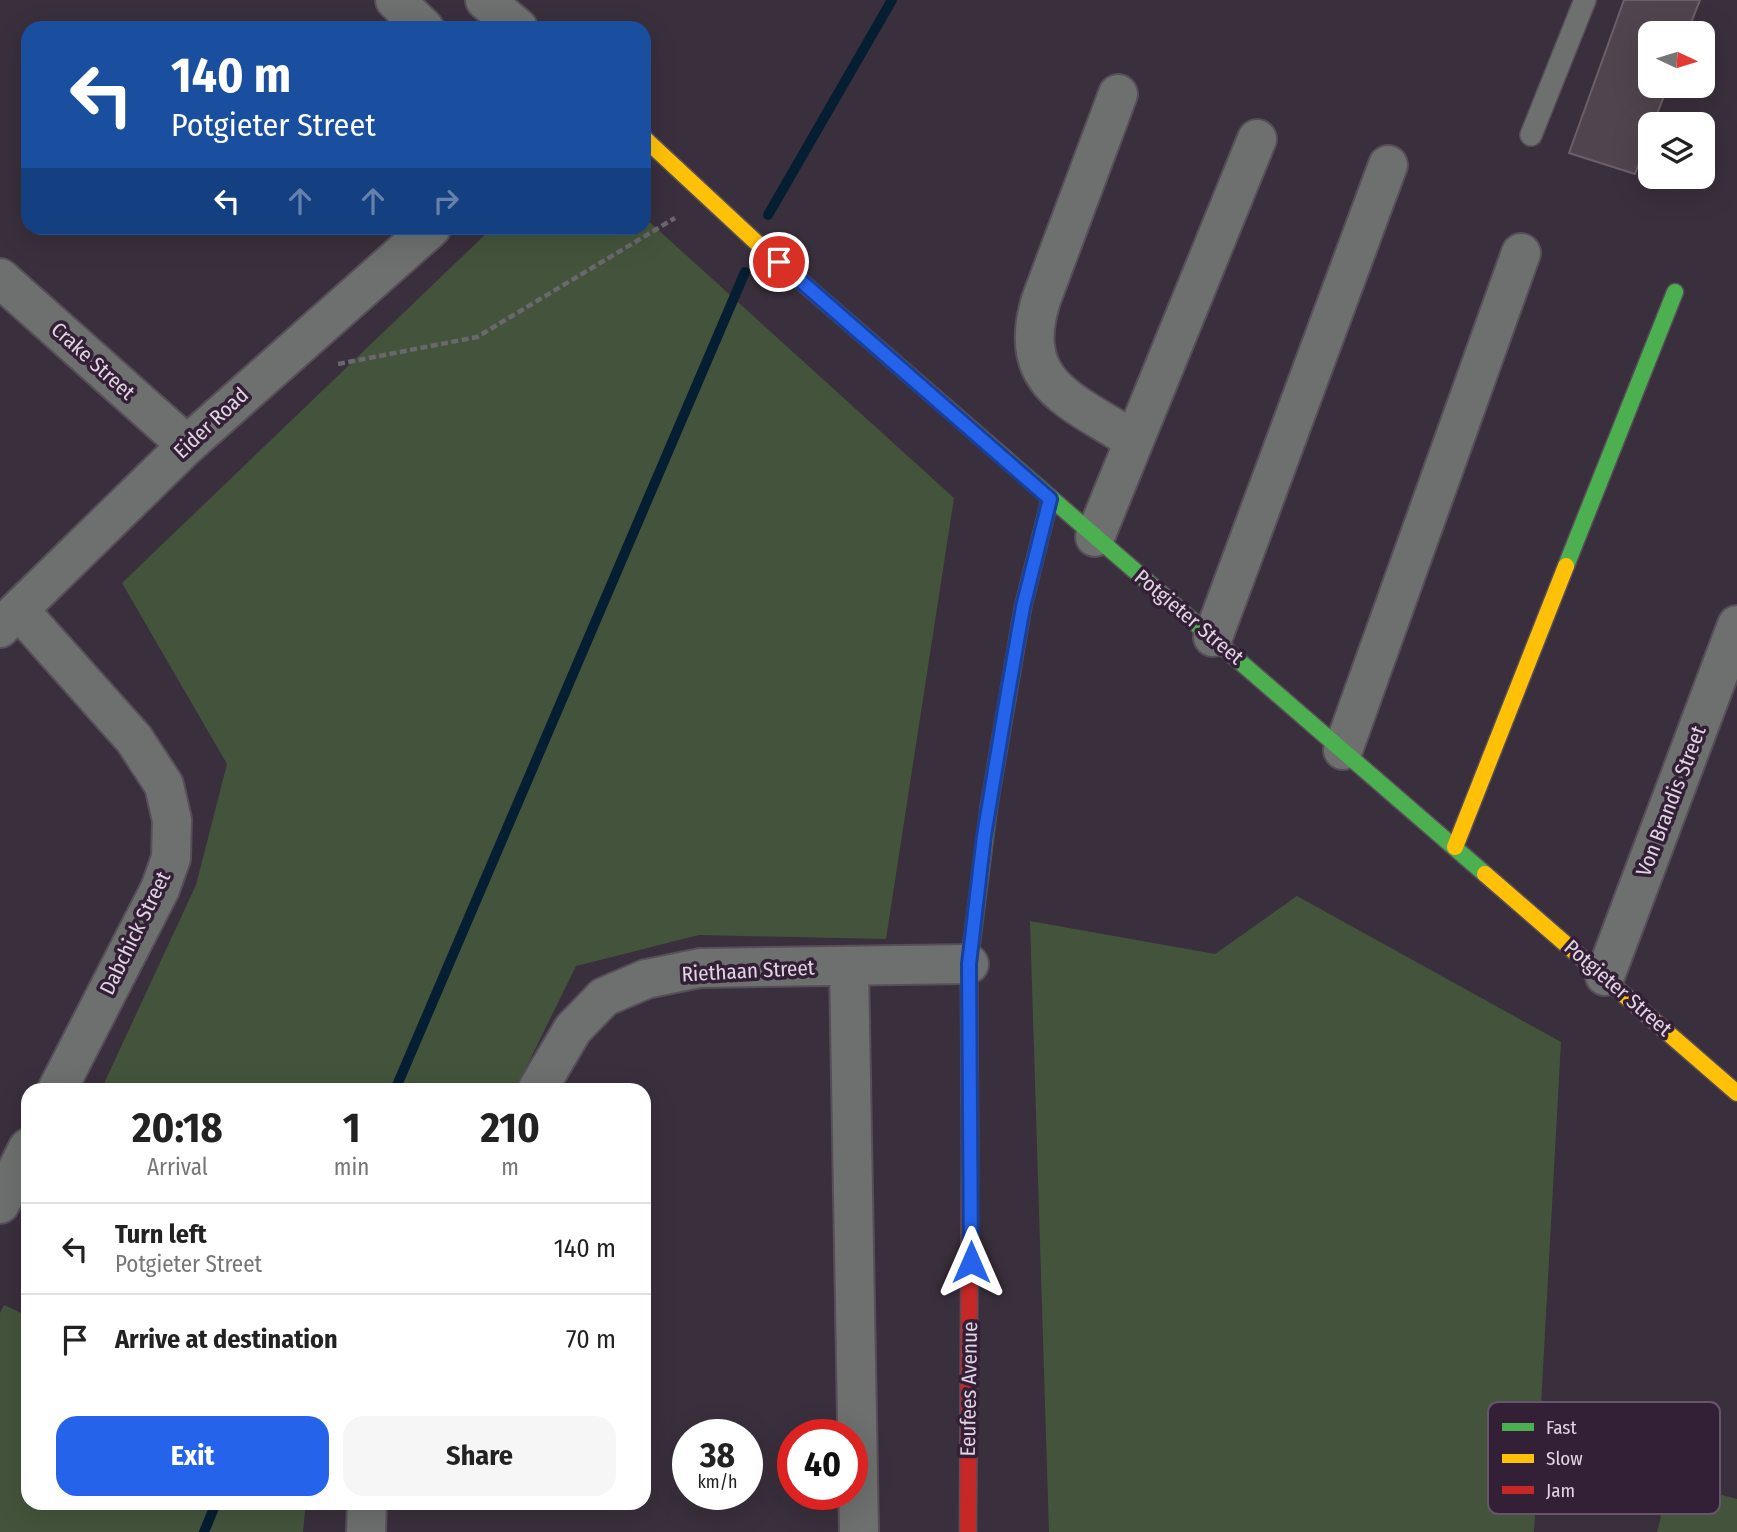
<!DOCTYPE html>
<html lang="en">
<head>
<meta charset="utf-8">
<style>
	:root { --surface:#fff; --page:#f6f6f6; --text:#222; --muted:#767676; --line:#e0e0e0; --accent:#2563eb }
	body { margin:0; font-family:"Fira Sans Condensed",sans-serif; background:var(--page); color:var(--text); height:100vh; display:flex; flex-direction:column; font-size:26px; white-space:nowrap }
	* { box-sizing:border-box; margin:0 }
	p { font-size:23px; color:var(--muted) }
	.icon { flex:none; width:38px; height:38px; fill:none; stroke:currentColor; stroke-width:2; stroke-linecap:round; stroke-linejoin:round }
	.map { position:relative; flex:1; overflow:hidden }
	.details { position:absolute; left:21px; top:1083px; width:630px; height:427px; display:flex; flex-direction:column; background:var(--surface); border-radius:21px; box-shadow:0 7px 28px #0002 }
	.details>* { flex:none }
	.top-card { position:absolute; left:21px; top:21px; width:630px; height:214px; border-radius:21px; box-shadow:0 7px 28px #0002; background:#1a4fa0; color:#fff; overflow:hidden }
	.needle { width:46px; rotate:94deg }
	.fabs { position:absolute; left:1638px; top:21px; display:grid; gap:14px }
	.fabs a { display:grid; place-items:center; width:77px; height:77px; border-radius:14px; background:var(--surface); box-shadow:0 7px 28px #0002; font-size:35px }
	.speed { position:absolute; left:672px; top:1419px; display:flex; gap:14px; font-size:35px; font-weight:700; text-align:center }
	.speed>* { display:grid; place-content:center; width:91px; height:91px; border-radius:50%; background:var(--surface); box-shadow:0 7px 28px #0002; line-height:1 }
	.speed small { font-size:18px; font-weight:400 }
	.speed .limit { border:10px solid #d22; background:#fff; color:#111 }
	.pin { position:absolute; display:grid; place-items:center; width:60px; height:60px; color:#fff; margin:-30px; border:4px solid #fff; border-radius:50%; box-shadow:0 2px 7px #0007 }
	.me { position:absolute; width:77px; margin:-38px; rotate:0deg; stroke-linejoin:round; filter:drop-shadow(0 0 5px #0008) }
	.turn { display:flex; align-items:center; gap:24px; height:147px; padding:0 35px; font-size:32px }
	.turn .icon { width:91px; height:91px; stroke-width:2.5 }
	.turn b { display:block; font-size:49px; line-height:60px }
	.lanes { display:flex; align-items:center; height:66px; padding:0 35px; background:#0003; justify-content:center; gap:35px; direction:ltr }
	.lanes .off { opacity:.35 }
	.eta { display:flex; justify-content:space-evenly; align-items:center; height:119px; text-align:center }
	.eta b { font-size:42px; font-weight:700; line-height:49px }
	.cta { display:flex; gap:14px; margin-top:auto; padding:14px 35px }
	.cta a { flex:1; height:80px; border-radius:21px; background:var(--accent); color:#fff; font-size:28px; font-weight:700; line-height:80px; text-align:center }
	.cta a+a { background:var(--page); color:var(--text) }
	ul { padding:0; list-style:none }
	li { display:flex; align-items:center; gap:21px; height:91px; padding:0 35px; border-top:2px solid var(--line) }
	li div { flex:1 }
	li b { display:block; font-size:26px }
	li em { font-style:normal }
	.map>svg:first-child { display:block }
	.green { fill:#44543c }
	.lines { fill:none; stroke-linecap:round; stroke-linejoin:round }
	.stream { stroke:#061e31; stroke-width:10 }
	.building { fill:#50454e; stroke:#6c5f69; stroke-width:2 }
	.lane-casing { stroke:#574e59; stroke-width:24 }
	.street-casing { stroke:#574e59; stroke-width:42 }
	.fast-casing { stroke:#574e59; stroke-width:19 }
	.slow-casing { stroke:#574e59; stroke-width:19 }
	.jam-casing { stroke:#574e59; stroke-width:19 }
	.path { stroke:#6a686c; stroke-width:4.5; stroke-dasharray:7 3.5; stroke-linecap:butt }
	.lane { stroke:#6d706f; stroke-width:21 }
	.street { stroke:#6d706f; stroke-width:38 }
	.fast { stroke:#4caf50; stroke-width:16 }
	.slow { stroke:#ffc107; stroke-width:16 }
	.jam { stroke:#c62828; stroke-width:16 }
	.route-casing { stroke:#184099; stroke-width:18 }
	.route { stroke:#2563eb; stroke-width:12 }
	.labels { text-anchor:middle; dominant-baseline:central; stroke-width:7; stroke-linejoin:round; paint-order:stroke }
	.street-label { font-size:21px; fill:#e1d4e3; stroke:#332037 }
	.key { fill:#332037; stroke:#67566b; stroke-width:2 }
	.key-label { font-size:19px; fill:#e1d4e3 }
</style>
</head>
<body>
<div class="map">
<svg width="1737" height="1532" viewBox="0 0 1737 1532">
	<rect width="100%" height="100%" fill="#3a2f3c"/>
	<g class="green">
		<path d="M644,217L954,498L886,939L699,935L576,966L515,1090H101L196,885L227,764L122,583L492,228H644Z"/>
		<path d="M1297,896L1561,1042L1534,1532H1049L1030,921L1215,954Z"/>
		<path d="M4,1305L28,1316V1503H306L303,1532H0V1313Z"/>
		<path d="M1670,1481L1737,1499V1532H1657Z"/>
	</g>
	<g class="lines">
		<g class="stream">
			<path d="M768,215L892,0"/>
			<path d="M395,1090L745,272"/>
			<path d="M204,1532L216,1503"/>
		</g>
	</g>
	<path class="building" d="M1624,0H1700L1687,33H1650V86H1668L1653,124H1650V132L1635,174L1569,153Z"/>
	<g class="lines">
		<defs>
			<path id="lane" d="M1531,135L1585,0"/>
			<g id="street">
				<path d="M395,0L424,28"/>
				<path d="M485,0L518,28"/>
				<path d="M1118,94L1041,300C1015,385 1072,400 1133,440"/>
				<path d="M0,278L187,445"/>
				<path d="M1095,537L1257,139"/>
				<path d="M19,610L134,739L164,785L172,820L171,858L160,889L57,1090"/>
				<path d="M0,628L187,445L431,228"/>
				<path d="M1213,637L1388,165"/>
				<path d="M1343,750L1521,253"/>
				<path d="M849,966L859,1532"/>
				<path d="M1605,976L1737,625"/>
				<path d="M537,1090L573,1029L604,997L646,979L700,968L969,964"/>
				<path d="M0,1204L28,1148"/>
				<path d="M366,1532L367,1503"/>
			</g>
			<g id="fast">
				<path d="M1007,460L1485,874"/>
				<path d="M1566,566L1675,292"/>
				<path d="M970,1143L969,964L989,806"/>
			</g>
			<g id="slow">
				<path d="M644,138L758,244L1007,460"/>
				<path d="M989,806L1023,607L1050,499"/>
				<path d="M1455,847L1566,566"/>
				<path d="M1485,874L1737,1093"/>
			</g>
			<path id="jam" d="M968,1532L970,1143"/>
		</defs>
		<use href="#lane" class="lane-casing"/>
		<use href="#street" class="street-casing"/>
		<use href="#fast" class="fast-casing"/>
		<use href="#slow" class="slow-casing"/>
		<use href="#jam" class="jam-casing"/>
		<path class="path" d="M338,364L477,337L675,218"/>
		<use href="#lane" class="lane"/>
		<use href="#street" class="street"/>
		<use href="#fast" class="fast"/>
		<use href="#slow" class="slow"/>
		<use href="#jam" class="jam"/>
	</g>
	<g class="lines">
		<defs>
			<path id="route" d="M779,262L1050,499L1023,607L1007,698L984,836L969,964L971,1262"/>
		</defs>
		<use href="#route" class="route-casing"/>
		<use href="#route" class="route"/>
	</g>
	<g class="labels">
		<g class="street-label">
			<text transform="translate(93 361) rotate(42)">Crake Street</text>
			<text transform="translate(211 423) rotate(-43)">Eider Road</text>
			<text transform="translate(1189 617) rotate(40)">Potgieter Street</text>
			<text transform="translate(1671 801) rotate(-69)">Von Brandis Street</text>
			<text transform="translate(135 933) rotate(-64)">Dabchick Street</text>
			<text transform="translate(748 971) rotate(-3)">Riethaan Street</text>
			<text transform="translate(1618 988) rotate(41)">Potgieter Street</text>
			<text transform="translate(969 1389) rotate(-89)">Eeufees Avenue</text>
		</g>
	</g>
	<rect x="1488" y="1402" width="232" height="112" rx="10" class="key"/>
	<rect x="1502" y="1423" width="32" height="8" fill="#4caf50"/>
	<rect x="1502" y="1454" width="32" height="9" fill="#ffc107"/>
	<rect x="1502" y="1486" width="32" height="8" fill="#c62828"/>
	<g class="key-label">
		<text x="1546" y="1434">Fast</text>
		<text x="1546" y="1465">Slow</text>
		<text x="1546" y="1497">Jam</text>
	</g>
</svg>
<div class="fabs">
<a><svg class="needle" viewBox="-14 -14 28 28"><path d="M0-13l5 13h-10z" fill="#e53935"/><path d="M0 13l5-13h-10z" fill="#767676"/></svg></a>
<a><svg class="icon" aria-label="layers" viewBox="0 0 24 24"><path d="M12 4l9 5-9 5-9-5zM3 14l9 5 9-5"/></svg></a>
</div>
<div class="speed"><div>38<small>km/h</small></div><div class="limit">40</div></div>
<div class="pin" style="left:779px;top:262px;background:#d93025"><svg class="icon" aria-label="arrive" viewBox="0 0 24 24"><path d="M6 21V4h12l-3 4 3 4H6"/></svg></div>
<svg class="me" style="left:971px;top:1262px" viewBox="-20 -20 40 40"><path d="M0-17L14 15 0 8-14 15z" fill="#2563eb" stroke="#fff" stroke-width="4"/></svg>
<div class="top-card">
<div class="turn"><svg class="icon" aria-label="left" viewBox="0 0 24 24"><path d="M17 20v-9H6M10 6l-5 5 5 5"/></svg><div><b>140 m</b>Potgieter Street</div></div>
<div class="lanes"><svg class="icon" aria-label="left" viewBox="0 0 24 24"><path d="M17 20v-9H6M10 6l-5 5 5 5"/></svg><svg class="icon off" aria-label="ahead" viewBox="0 0 24 24"><path d="M12 20V5M6 11l6-6 6 6"/></svg><svg class="icon off" aria-label="ahead" viewBox="0 0 24 24"><path d="M12 20V5M6 11l6-6 6 6"/></svg><svg class="icon off" aria-label="right" viewBox="0 0 24 24"><path d="M7 20v-9h11M14 6l5 5-5 5"/></svg></div>
</div>
<section class="details">
<div class="eta">
<div><b>20:18</b><p>Arrival</p></div>
<div><b>1</b><p>min</p></div>
<div><b>210</b><p>m</p></div>
</div>
<ul>
<li><svg class="icon" aria-label="left" viewBox="0 0 24 24"><path d="M17 20v-9H6M10 6l-5 5 5 5"/></svg><div><b>Turn left</b><p>Potgieter Street</p></div><em>140 m</em></li>
<li><svg class="icon" aria-label="arrive" viewBox="0 0 24 24"><path d="M6 21V4h12l-3 4 3 4H6"/></svg><div><b>Arrive at destination</b></div><em>70 m</em></li>
</ul>
<div class="cta"><a>Exit</a><a>Share</a></div>
</section>
</div>
</body>
</html>
